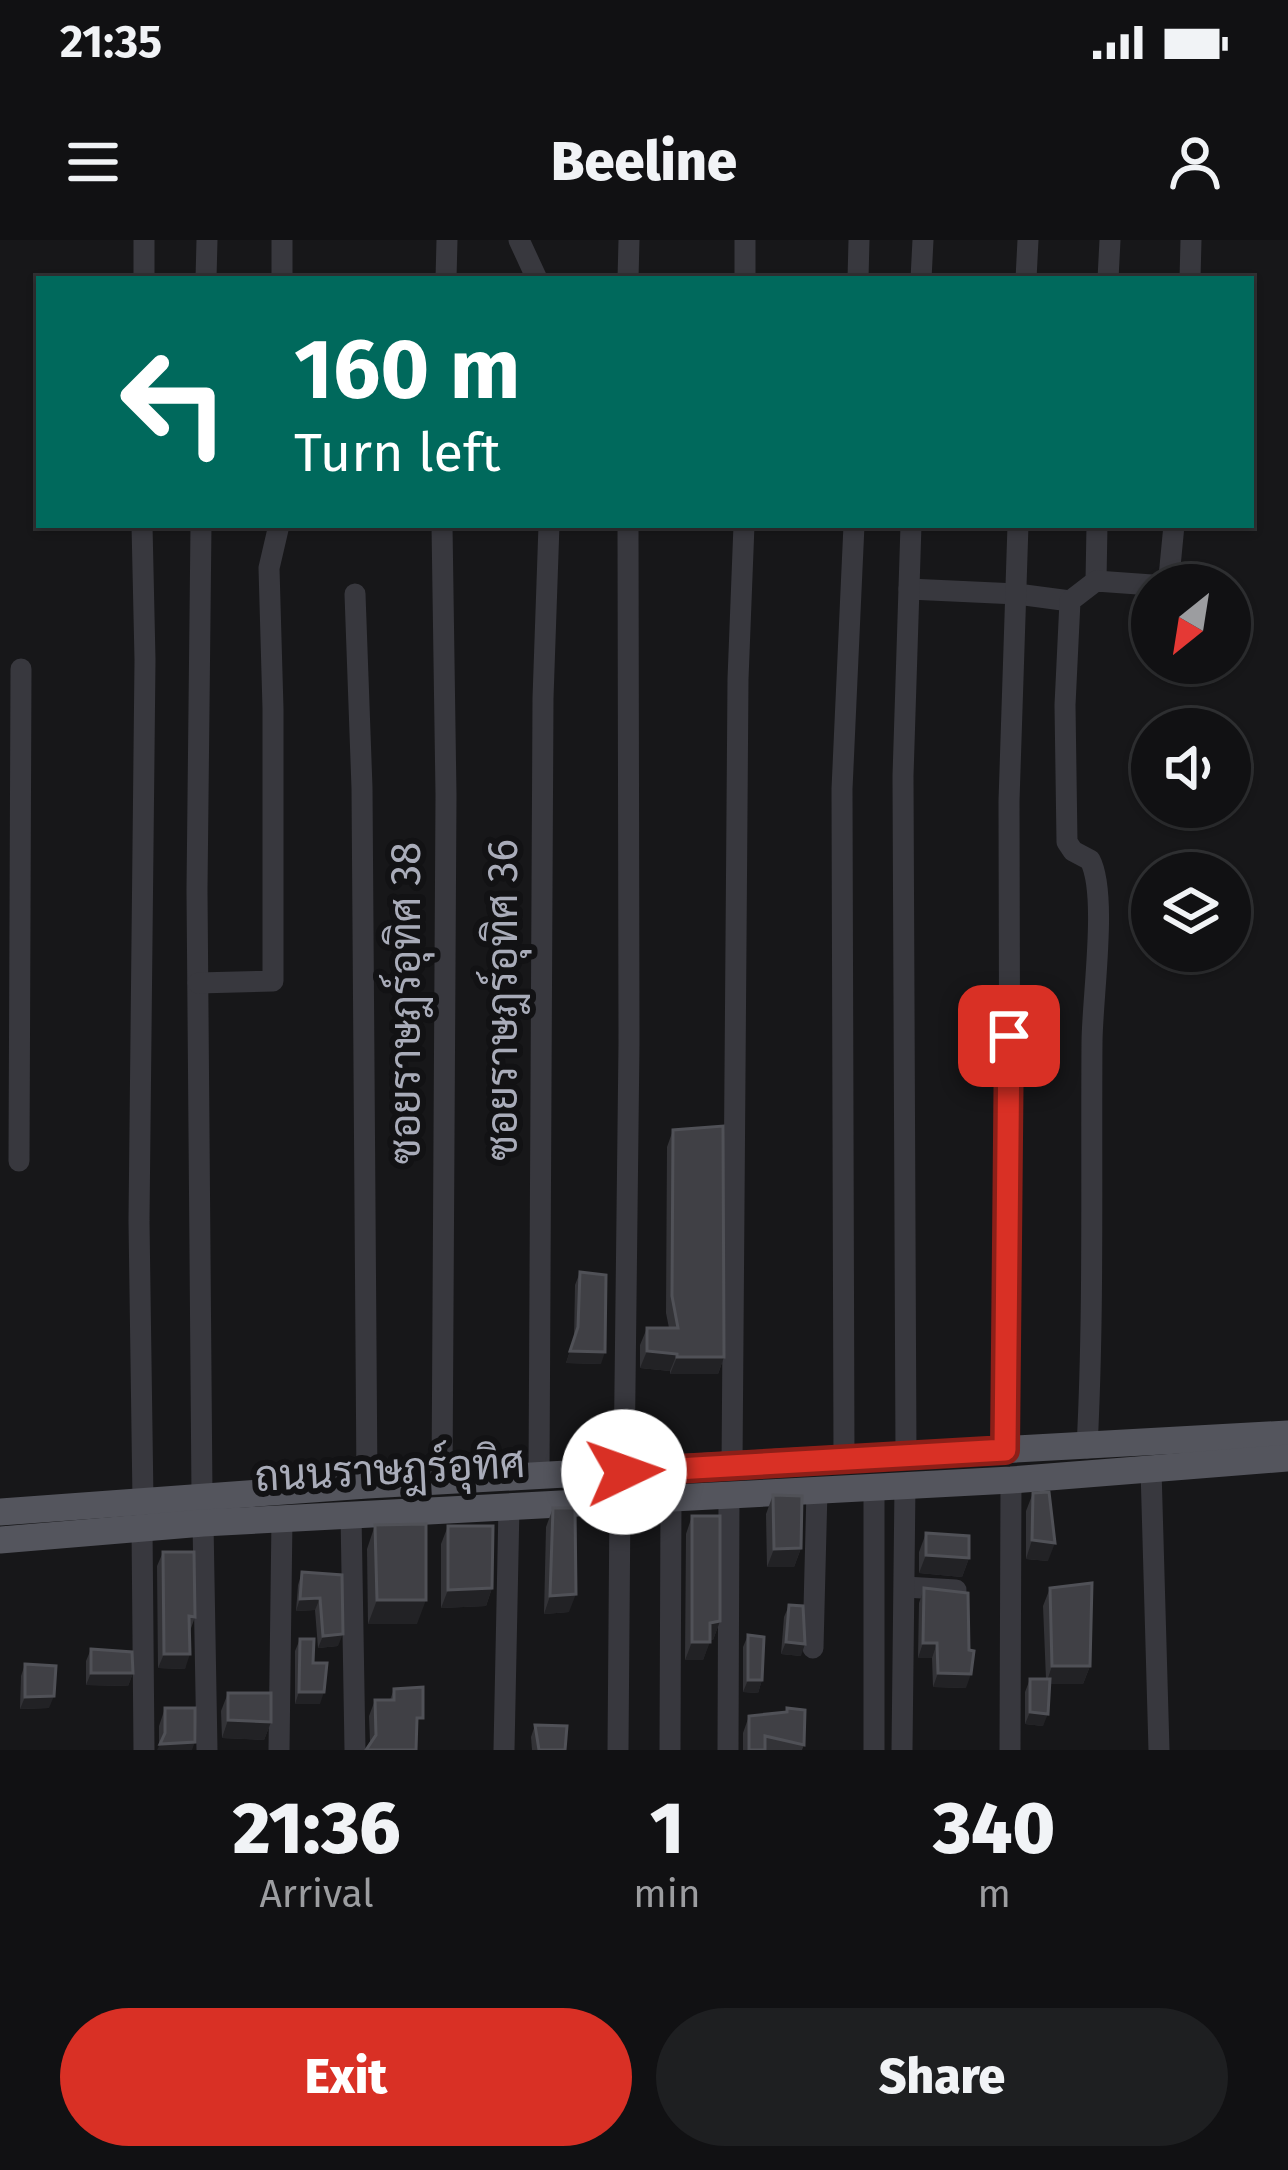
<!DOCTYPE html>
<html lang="en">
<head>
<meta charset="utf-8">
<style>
	:root { --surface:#111113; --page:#1e1f21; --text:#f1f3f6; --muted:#9c9da0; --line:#303133; --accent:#d93025 }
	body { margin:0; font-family:"Fira Sans",Sarabun,sans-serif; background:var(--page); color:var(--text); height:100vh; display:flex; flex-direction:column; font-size:45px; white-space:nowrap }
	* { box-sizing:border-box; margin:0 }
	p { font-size:39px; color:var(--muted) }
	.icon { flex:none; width:66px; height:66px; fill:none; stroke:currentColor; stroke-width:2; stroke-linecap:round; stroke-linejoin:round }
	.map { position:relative; height:1510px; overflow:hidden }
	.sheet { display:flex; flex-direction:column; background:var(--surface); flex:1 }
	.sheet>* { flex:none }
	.hud { position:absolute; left:36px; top:36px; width:1218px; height:252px; border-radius:0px; box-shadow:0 3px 9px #0004,0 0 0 3px var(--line); background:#00695c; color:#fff; overflow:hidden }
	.needle { width:78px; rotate:210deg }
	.controls { position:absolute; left:1131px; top:324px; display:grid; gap:24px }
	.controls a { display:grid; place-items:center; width:120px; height:120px; border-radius:50%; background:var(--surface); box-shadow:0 3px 9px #0004,0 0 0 3px var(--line); font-size:60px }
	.pin { position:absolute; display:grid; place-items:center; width:102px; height:102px; color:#fff; margin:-51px; border-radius:24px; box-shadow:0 6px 18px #0006 }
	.me { position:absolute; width:132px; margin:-66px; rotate:87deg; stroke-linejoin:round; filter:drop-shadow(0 0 9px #0008) }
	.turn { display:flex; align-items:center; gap:42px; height:252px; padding:0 60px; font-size:54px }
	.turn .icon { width:156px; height:156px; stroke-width:2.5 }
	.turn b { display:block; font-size:84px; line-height:102px }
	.eta { display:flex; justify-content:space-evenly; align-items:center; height:204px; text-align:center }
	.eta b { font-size:72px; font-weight:800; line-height:84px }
	.action { display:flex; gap:24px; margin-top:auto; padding:24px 60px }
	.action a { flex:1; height:138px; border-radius:72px; background:var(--accent); color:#fff; font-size:48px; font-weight:800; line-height:138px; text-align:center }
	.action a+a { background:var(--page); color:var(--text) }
	.status { display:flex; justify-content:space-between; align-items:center; height:84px; padding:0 60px; background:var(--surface); direction:ltr }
	.status svg { height:33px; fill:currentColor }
	header { display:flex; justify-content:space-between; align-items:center; height:156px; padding:0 60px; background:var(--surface); font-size:54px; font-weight:800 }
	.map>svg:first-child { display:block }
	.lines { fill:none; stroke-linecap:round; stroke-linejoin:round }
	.minor { stroke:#38383e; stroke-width:21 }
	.major { stroke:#54555d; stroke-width:27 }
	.wall { fill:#333337 }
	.shaded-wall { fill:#222225 }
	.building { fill:#404045; stroke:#505157; stroke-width:3 }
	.route-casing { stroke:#8d1f18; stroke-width:30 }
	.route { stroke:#d93025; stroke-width:21 }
	.labels { text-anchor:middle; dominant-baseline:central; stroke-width:12; stroke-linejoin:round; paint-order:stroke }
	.street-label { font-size:42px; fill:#a9acb9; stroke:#121214 }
</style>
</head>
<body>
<div class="status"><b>21:35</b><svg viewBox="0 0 49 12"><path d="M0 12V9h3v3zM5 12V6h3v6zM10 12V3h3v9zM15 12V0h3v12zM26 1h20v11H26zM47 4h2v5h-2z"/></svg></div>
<header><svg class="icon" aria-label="menu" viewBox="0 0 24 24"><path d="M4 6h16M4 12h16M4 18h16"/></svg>Beeline<svg class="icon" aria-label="person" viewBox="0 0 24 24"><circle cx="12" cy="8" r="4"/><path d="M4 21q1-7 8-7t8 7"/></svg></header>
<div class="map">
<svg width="1288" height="1510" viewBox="0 0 1288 1510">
	<rect width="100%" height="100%" fill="#171719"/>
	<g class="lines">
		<g class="minor">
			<path d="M519,0L537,39"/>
			<path d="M745,0V39"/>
			<path d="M144,39V0"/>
			<path d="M206,39L207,0"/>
			<path d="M282,39V0"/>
			<path d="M446,39L447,0"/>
			<path d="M628,39L629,0"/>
			<path d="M858,39L859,0"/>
			<path d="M921,39L923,0"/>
			<path d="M1026,39L1028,0"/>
			<path d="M1108,39L1110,0"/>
			<path d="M1190,39L1191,0"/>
			<path d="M142,285L145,420L139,981L143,1261"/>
			<path d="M201,285L197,650L202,1256"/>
			<path d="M1096,341L1097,285"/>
			<path d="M1156,345L1169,337L1174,285"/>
			<path d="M909,349L1017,354L1070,361"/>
			<path d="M355,354L362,548L367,1245"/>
			<path d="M198,743L273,741V469L269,328L279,285"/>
			<path d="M19,921L21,429"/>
			<path d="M1087,1208C1094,1072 1091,938 1092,803C1092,759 1108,654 1090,620L1073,611L1067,602L1065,465L1070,361L1096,341L1152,345"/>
			<path d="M1005,1211L1010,988L1009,561L1018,285"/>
			<path d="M906,1216L903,536L911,285"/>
			<path d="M844,1220L842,549L854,285"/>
			<path d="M732,1227L738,439L744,285"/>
			<path d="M1151,1229L1159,1510"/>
			<path d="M624,1232L629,803L628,285"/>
			<path d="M539,1236L543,458L549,285"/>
			<path d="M442,1241L446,555L442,285"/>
			<path d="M351,1274L355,1510"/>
			<path d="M203,1283L207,1510"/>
			<path d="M142,1287L144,1510"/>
			<path d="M905,1347L956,1350"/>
			<path d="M813,1408L817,1250"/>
			<path d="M279,1510L282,1278"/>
			<path d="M504,1510L509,1266"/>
			<path d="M618,1510L620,1259"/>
			<path d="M670,1510L671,1258"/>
			<path d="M728,1510L729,1255"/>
			<path d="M874,1510V1247"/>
			<path d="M902,1510L905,1245"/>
			<path d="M1010,1510L1011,1240"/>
		</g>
		<g class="major">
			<path d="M0,1272L367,1245L1288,1194"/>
			<path d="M0,1300L203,1283L1011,1240L1288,1218"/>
		</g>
	</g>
	<g class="wall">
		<path d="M673,890L724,1117L718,1134H670V1131L640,1128V1105L647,1088H669L666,1073L667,907Z"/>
		<path d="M580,1032L601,1124L566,1123L574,1099L575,1045Z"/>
		<path d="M1033,1253L1048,1321L1026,1319V1271Z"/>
		<path d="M773,1255L801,1308L794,1327H767L766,1274Z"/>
		<path d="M553,1268L569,1372L544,1374L546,1287Z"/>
		<path d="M692,1276L720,1381L713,1400H710L703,1420H685L686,1294Z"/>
		<path d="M375,1285L417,1384H368L367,1309Z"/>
		<path d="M448,1286L492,1348L486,1366L441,1368V1304Z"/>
		<path d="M926,1293L969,1318L962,1337L919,1333V1312Z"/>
		<path d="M163,1312L195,1377L190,1391L185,1429L158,1428L157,1326Z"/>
		<path d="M302,1332L342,1335L338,1406L318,1408L315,1370L296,1371L298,1345Z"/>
		<path d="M924,1348L966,1448L933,1447L932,1418H918L919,1363Z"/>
		<path d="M1050,1348L1090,1426L1083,1444H1049L1043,1486L1025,1484V1452L1030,1439H1046L1043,1366Z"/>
		<path d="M789,1365L801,1416L781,1414L784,1377Z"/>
		<path d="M748,1395L762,1440L758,1453L743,1452V1407Z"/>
		<path d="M300,1399L313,1423L320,1464H295V1411Z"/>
		<path d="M91,1409L133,1433L128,1446L86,1445V1421Z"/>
		<path d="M25,1424L49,1468L20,1469L21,1436Z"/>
		<path d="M394,1449L417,1494L416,1510H365L370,1502L369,1476L375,1460H390Z"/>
		<path d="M228,1453L271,1482L264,1500L222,1498L221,1471Z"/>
		<path d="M165,1468L195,1502L159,1506V1486Z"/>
		<path d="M787,1468L804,1505L802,1510H743V1493L749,1476L785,1472Z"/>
		<path d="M535,1485L565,1510H532L531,1497Z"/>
	</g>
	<g class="shaded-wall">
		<path d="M570,1111L605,1112L601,1124L566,1123Z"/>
		<path d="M647,1111L677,1114L670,1131L640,1128Z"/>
		<path d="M677,1117H724L718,1134H670Z"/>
		<path d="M1032,1300L1055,1303L1048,1321L1026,1319Z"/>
		<path d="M801,1308L794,1327H767L774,1309Z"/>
		<path d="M926,1315L969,1318L962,1337L919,1333Z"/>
		<path d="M492,1348L486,1366L441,1368L448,1350Z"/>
		<path d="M576,1354L569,1372L544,1374L550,1356Z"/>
		<path d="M320,1358L315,1370L296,1371L300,1359Z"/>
		<path d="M377,1360H426L417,1384H368Z"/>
		<path d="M720,1381L713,1400L704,1401L710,1383Z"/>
		<path d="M343,1394L338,1406L318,1408L323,1396Z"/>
		<path d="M692,1402H710L703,1420H685Z"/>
		<path d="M786,1402L805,1404L801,1416L781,1414Z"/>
		<path d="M923,1403H937L932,1418H918Z"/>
		<path d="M164,1414H190L185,1429L158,1428Z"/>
		<path d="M1052,1426H1090L1083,1444H1046Z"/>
		<path d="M91,1433H133L128,1446L86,1445Z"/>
		<path d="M938,1433L971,1434L966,1448L933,1447Z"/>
		<path d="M748,1440H762L758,1453L743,1452Z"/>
		<path d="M299,1452H324L320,1464H295Z"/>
		<path d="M54,1456L49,1468L20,1469L25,1457Z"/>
		<path d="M1030,1472L1048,1474L1043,1486L1025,1484Z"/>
		<path d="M228,1480L271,1482L264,1500L222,1498Z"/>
		<path d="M195,1502L192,1510H157L160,1504Z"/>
	</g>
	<g class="building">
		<path d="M723,886L724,1117H677V1114L647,1111V1088H678L672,1056L673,890Z"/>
		<path d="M580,1032L606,1035L605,1112L570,1111L578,1087Z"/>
		<path d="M1049,1252L1055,1303L1032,1300L1033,1253Z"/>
		<path d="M773,1255L802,1256L801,1308L774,1309Z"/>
		<path d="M553,1268H575L576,1354L550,1356Z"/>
		<path d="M692,1276H720V1381L710,1383V1402H692Z"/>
		<path d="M426,1284V1360H377L375,1285Z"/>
		<path d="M448,1286H493L492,1348L448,1350Z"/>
		<path d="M926,1293L969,1296V1318L926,1315Z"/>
		<path d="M163,1312H194L195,1377L189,1376L190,1414H164Z"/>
		<path d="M302,1332L342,1335L343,1394L323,1396L320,1358L300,1359Z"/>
		<path d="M1092,1343L1090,1426H1052L1050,1348Z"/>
		<path d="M924,1348L968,1353L969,1410L974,1411L971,1434L938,1433L937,1403H923Z"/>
		<path d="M789,1365L803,1366L805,1404L786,1402Z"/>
		<path d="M748,1395L764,1397L762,1440H748Z"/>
		<path d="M300,1399H314L313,1423H327L324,1452H299Z"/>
		<path d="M91,1409L132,1412L133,1433H91Z"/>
		<path d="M25,1424L56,1426L54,1456L25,1457Z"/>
		<path d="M1030,1439H1050L1048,1474L1030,1472Z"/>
		<path d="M423,1447V1478H417L416,1510H366L376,1495L375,1460H394V1449Z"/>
		<path d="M228,1453H271V1482L228,1480Z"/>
		<path d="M165,1468H195V1502L160,1504L165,1493Z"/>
		<path d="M787,1468L805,1470L804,1505L765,1496V1510H749V1476L787,1472Z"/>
		<path d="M535,1485L567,1486L565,1510H539Z"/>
	</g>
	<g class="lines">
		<defs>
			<path id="route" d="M624,1232L1005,1210L1009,796"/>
		</defs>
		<use href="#route" class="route-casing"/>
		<use href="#route" class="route"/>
	</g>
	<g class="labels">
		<g class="street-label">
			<text transform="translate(503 760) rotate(-90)">ซอยราษฎร์อุทิศ 36</text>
			<text transform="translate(406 763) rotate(-90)">ซอยราษฎร์อุทิศ 38</text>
			<text transform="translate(390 1230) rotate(-3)">ถนนราษฎร์อุทิศ</text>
		</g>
	</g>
</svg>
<div class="controls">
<a><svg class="needle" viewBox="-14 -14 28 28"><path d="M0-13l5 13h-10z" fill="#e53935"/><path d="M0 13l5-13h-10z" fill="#9c9da0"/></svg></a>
<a><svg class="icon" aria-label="sound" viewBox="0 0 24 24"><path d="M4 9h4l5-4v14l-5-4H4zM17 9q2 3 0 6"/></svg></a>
<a><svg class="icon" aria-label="layers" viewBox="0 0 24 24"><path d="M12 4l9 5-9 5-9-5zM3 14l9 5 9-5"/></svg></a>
</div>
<div class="pin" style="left:1009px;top:796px;background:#d93025"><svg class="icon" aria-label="arrive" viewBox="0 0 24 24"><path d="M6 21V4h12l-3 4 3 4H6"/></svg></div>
<svg class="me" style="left:624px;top:1232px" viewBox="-20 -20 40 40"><circle r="19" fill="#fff"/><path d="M0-13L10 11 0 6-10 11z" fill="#d93025"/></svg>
<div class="hud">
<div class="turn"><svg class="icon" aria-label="left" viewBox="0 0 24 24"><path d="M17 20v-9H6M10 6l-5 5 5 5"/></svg><div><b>160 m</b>Turn left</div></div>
</div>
</div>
<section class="sheet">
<div class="eta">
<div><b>21:36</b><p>Arrival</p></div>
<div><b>1</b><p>min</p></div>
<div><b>340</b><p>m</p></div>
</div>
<div class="action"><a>Exit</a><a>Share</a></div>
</section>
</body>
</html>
